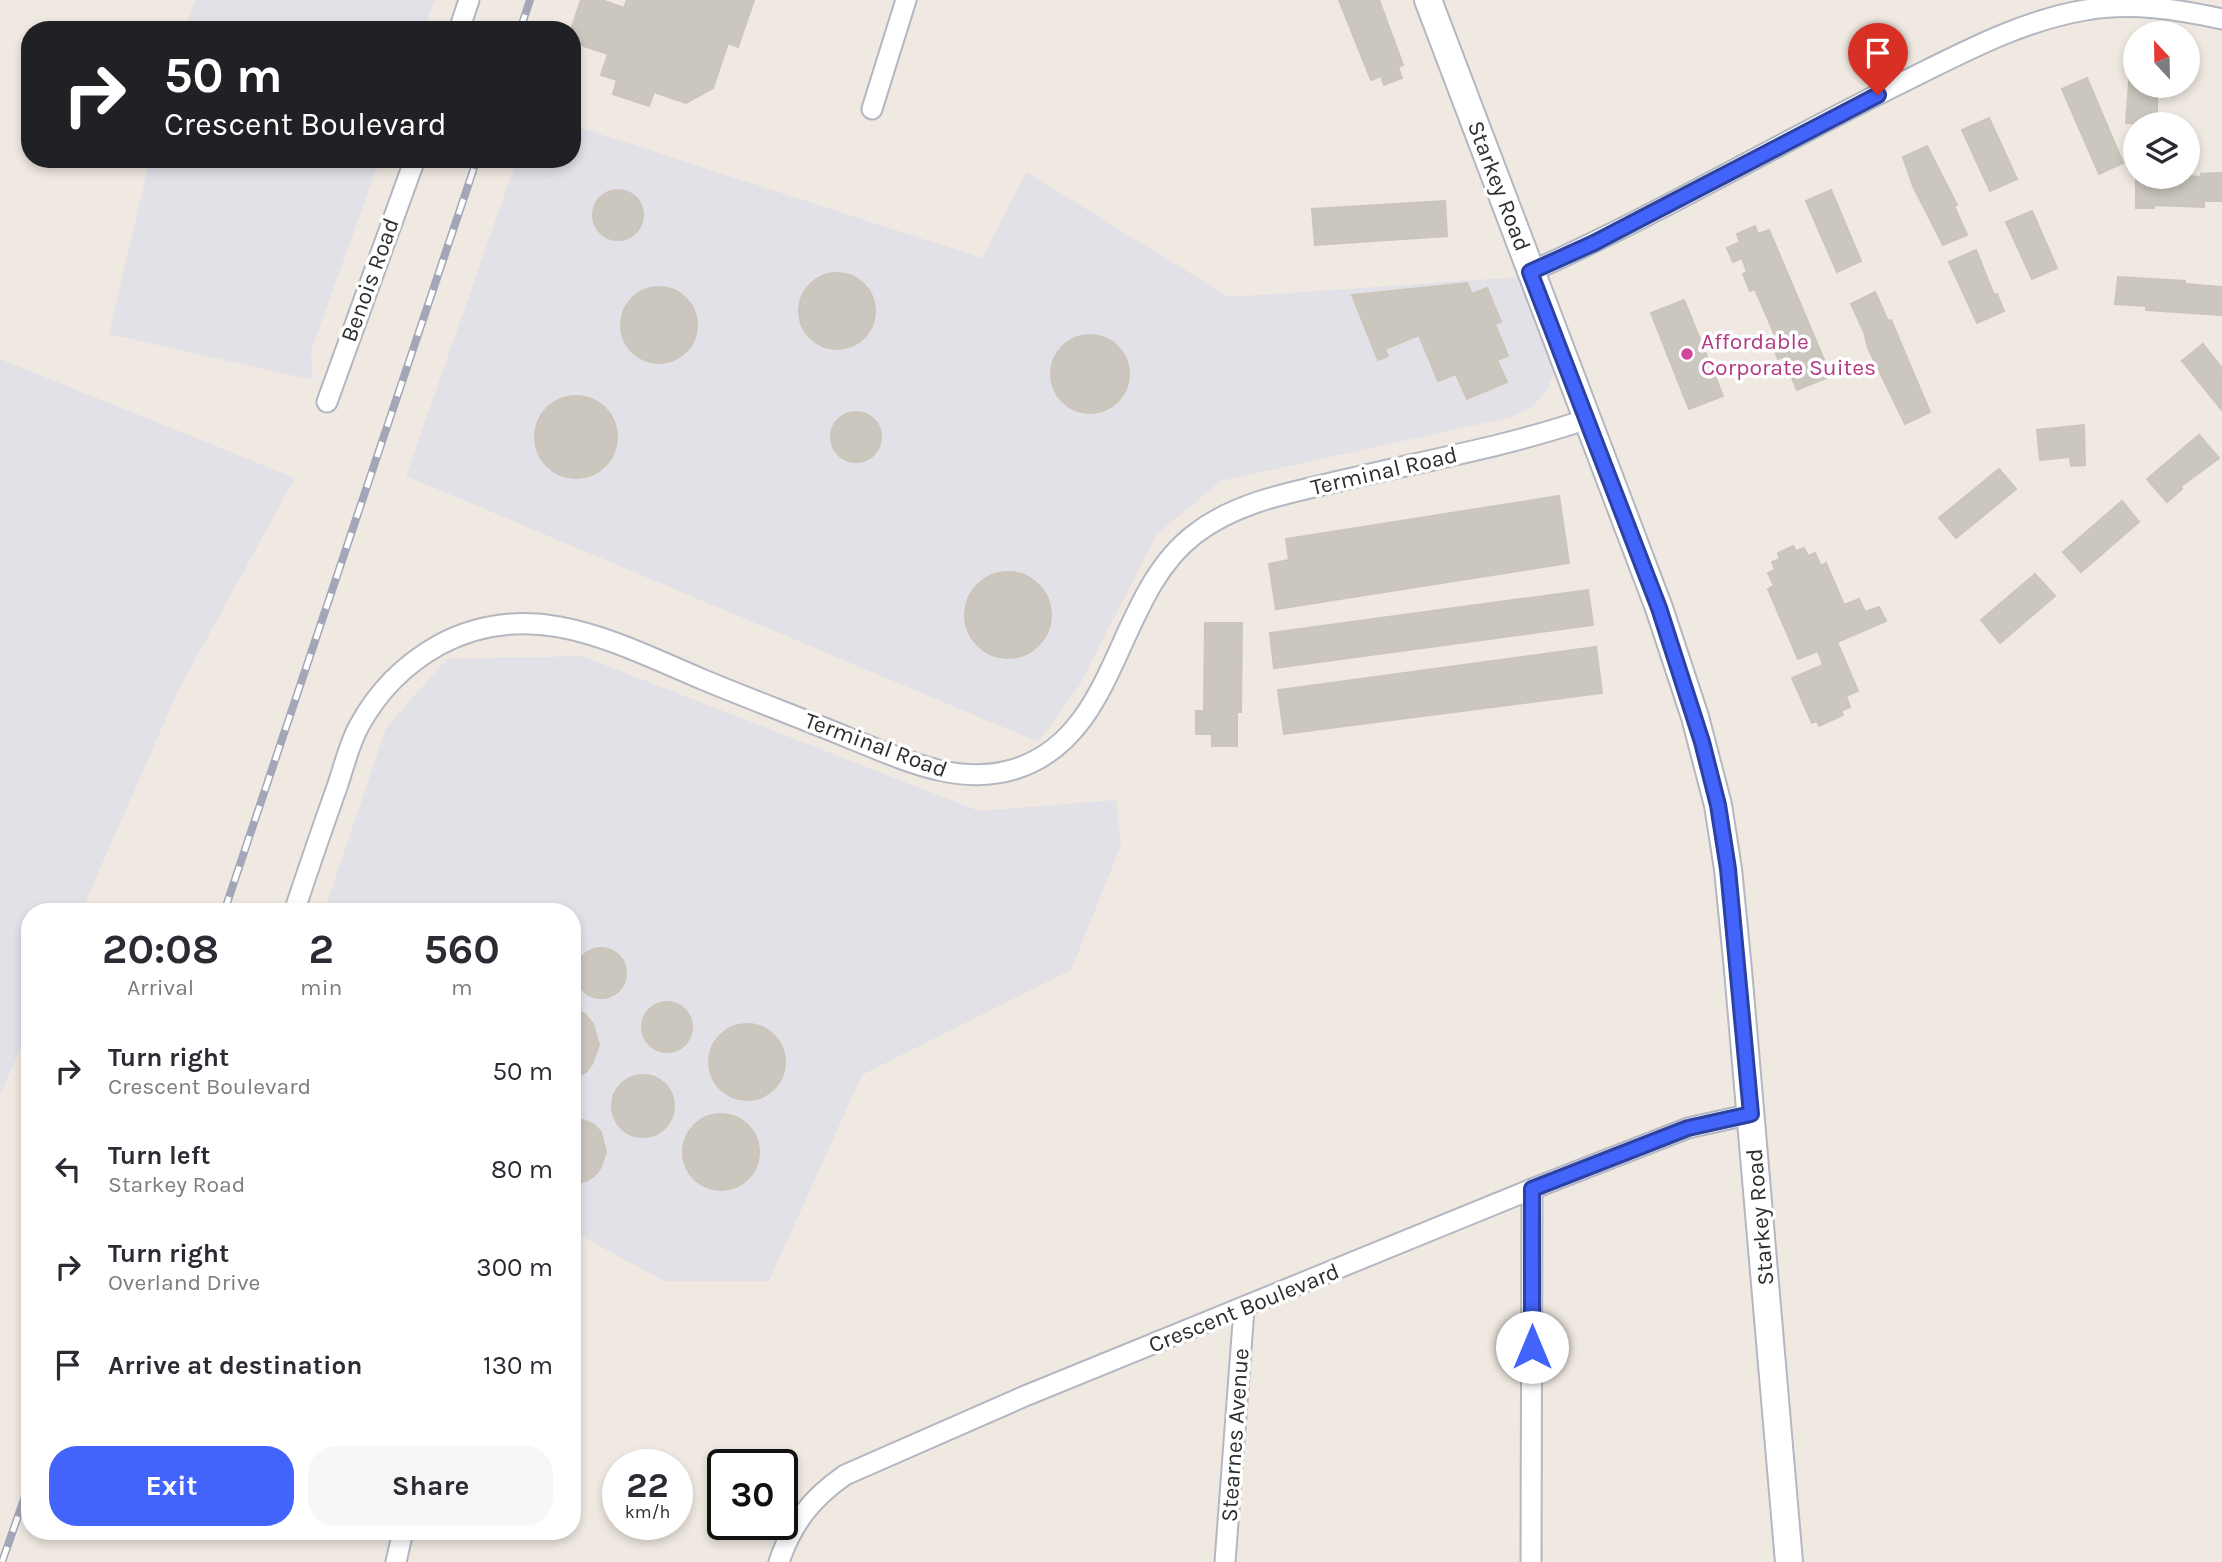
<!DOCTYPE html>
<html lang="en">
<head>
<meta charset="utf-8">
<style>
	:root { --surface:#fff; --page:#f7f7f7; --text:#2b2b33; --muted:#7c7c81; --accent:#4264fb }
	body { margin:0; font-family:Karla,sans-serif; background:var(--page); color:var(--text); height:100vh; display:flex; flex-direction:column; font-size:26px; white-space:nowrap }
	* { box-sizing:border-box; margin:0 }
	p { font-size:23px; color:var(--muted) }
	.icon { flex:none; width:38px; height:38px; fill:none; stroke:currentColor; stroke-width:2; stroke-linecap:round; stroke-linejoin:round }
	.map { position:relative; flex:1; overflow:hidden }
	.panel { position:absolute; left:21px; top:903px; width:560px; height:637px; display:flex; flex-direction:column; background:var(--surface); border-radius:28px; box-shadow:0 4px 10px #0003 }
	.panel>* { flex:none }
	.top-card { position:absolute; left:21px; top:21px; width:560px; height:147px; border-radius:28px; box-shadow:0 4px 10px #0003; background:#202124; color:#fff; overflow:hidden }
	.needle { width:46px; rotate:338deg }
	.fabs { position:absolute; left:2123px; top:21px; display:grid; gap:14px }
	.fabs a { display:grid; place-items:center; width:77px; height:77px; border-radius:50%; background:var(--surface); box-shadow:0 4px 10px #0003; font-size:35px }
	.speed { position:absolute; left:602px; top:1449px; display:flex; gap:14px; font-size:35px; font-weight:700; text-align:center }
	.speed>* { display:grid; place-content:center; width:91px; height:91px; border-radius:50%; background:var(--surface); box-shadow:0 4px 10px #0003; line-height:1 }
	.speed small { font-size:18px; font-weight:400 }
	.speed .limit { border:4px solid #111; border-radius:10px; background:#fff; color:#111 }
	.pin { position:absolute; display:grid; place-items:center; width:60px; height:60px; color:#fff; margin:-72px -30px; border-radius:50% 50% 50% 0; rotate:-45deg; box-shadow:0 0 7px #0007 }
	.pin .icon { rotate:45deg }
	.me { position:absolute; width:77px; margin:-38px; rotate:0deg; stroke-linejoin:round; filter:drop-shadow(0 0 5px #0008) }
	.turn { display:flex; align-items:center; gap:24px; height:147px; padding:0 28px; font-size:32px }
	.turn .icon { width:91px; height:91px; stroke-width:2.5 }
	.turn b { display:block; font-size:49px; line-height:60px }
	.eta { display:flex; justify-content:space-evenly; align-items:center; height:119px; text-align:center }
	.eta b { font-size:42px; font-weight:700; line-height:49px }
	.cta { display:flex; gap:14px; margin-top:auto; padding:14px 28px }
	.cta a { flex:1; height:80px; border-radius:28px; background:var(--accent); color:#fff; font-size:28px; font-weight:700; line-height:80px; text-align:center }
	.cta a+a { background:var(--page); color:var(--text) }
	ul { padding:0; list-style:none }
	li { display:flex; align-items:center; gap:21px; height:98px; padding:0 28px }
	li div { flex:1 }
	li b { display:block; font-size:26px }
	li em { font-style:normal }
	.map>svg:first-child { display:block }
	.industrial { fill:#e3e1e8 }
	.building { fill:#cbc7bf; stroke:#cbc5ba; stroke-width:2 }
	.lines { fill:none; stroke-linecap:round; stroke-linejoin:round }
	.minor-casing { stroke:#b4b7c1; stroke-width:23 }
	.secondary-casing { stroke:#b4b7c1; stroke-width:30 }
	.minor { stroke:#fff; stroke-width:19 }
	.secondary { stroke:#fff; stroke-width:26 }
	.rail-casing { stroke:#a3a6b8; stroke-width:8 }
	.rail { stroke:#fff; stroke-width:5; stroke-dasharray:16; stroke-linecap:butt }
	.route-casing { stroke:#2b41a3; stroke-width:18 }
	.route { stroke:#4264fb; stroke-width:12 }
	.hotel-dot { fill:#d1479c; stroke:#fff; stroke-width:2.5 }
	.labels { text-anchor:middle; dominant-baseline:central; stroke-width:7; stroke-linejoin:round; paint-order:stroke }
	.street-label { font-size:23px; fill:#2e2e2e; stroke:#fff }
	.hotel-label { font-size:23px; fill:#b23c85; stroke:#fff; text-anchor:start }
</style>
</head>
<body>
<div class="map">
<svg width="2222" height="1562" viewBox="0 0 2222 1562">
	<rect width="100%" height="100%" fill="#efe9e1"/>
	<g class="industrial">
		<path d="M195,0H435L423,30H185Z"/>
		<path d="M572,125L982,258L1026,172L1229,297L1519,277L1554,374L1547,390L1533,406L1512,417L1221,481L1157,534L1079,686L1038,742L406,476L517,159H572Z"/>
		<path d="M150,159H380L311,351L313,380L109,334Z"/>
		<path d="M0,359L295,478L179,689L81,912H30V1028L0,1095Z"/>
		<path d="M582,656L979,811L1116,800L1121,845L1071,970L862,1075L769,1281H664L572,1231V912H324L386,728L447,659Z"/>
	</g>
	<g class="building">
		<path d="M581,0H602L624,8L627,0H754L738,47L728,43L713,88L686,103L654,92L649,106L613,94L617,80L601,75L608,54L572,42L571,30Z"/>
		<path d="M1339,0H1379L1403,65L1398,67L1402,78L1384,85L1381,76L1371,80Z"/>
		<path d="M2131,56H2135V86H2157V124L2126,123Z"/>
		<path d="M2087,78L2123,163L2099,174L2062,89Z"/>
		<path d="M1989,118L2017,179L1990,191L1962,130Z"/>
		<path d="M1927,146L1957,205L1954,206L1967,235L1943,245L1913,186L1903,157Z"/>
		<path d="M2217,173H2222V201H2204V207L2154,205V208H2136V178L2184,179L2188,176L2201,177V174Z"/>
		<circle cx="618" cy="215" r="25"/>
		<path d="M1831,190L1861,261L1837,272L1806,201Z"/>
		<path d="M1445,201L1447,236L1315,245L1312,209Z"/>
		<path d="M2032,211L2057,268L2032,279L2006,222Z"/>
		<path d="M1755,226L1758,234L1769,230L1831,376L1797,390L1783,357L1778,359L1771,342L1777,340L1755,289L1750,291L1743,274L1747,272L1742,258L1733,262L1727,248L1740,242L1737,234Z"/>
		<path d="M1976,250L1994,295L1997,294L2004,311L1977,323L1949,262Z"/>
		<circle cx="837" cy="311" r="38"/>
		<path d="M2118,277L2185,281V284L2222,287V315L2146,310V306L2115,304Z"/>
		<path d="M1467,283L1472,294L1487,288L1501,322L1495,324L1508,356L1497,360L1507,382L1467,399L1456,374L1438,381L1419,335L1385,349L1388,356L1378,360L1352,295Z"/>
		<circle cx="659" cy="325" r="38"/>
		<path d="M1875,292L1888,321L1891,320L1930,412L1905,424L1868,348L1864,332L1851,304Z"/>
		<path d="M1684,300L1723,396L1689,409L1651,313Z"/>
		<circle cx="1090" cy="374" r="39"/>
		<path d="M2203,344L2222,368L2221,409L2182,361Z"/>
		<circle cx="576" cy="437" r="41"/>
		<circle cx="856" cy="437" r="25"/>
		<path d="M2084,425L2085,465L2071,466L2070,457L2040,460L2037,430Z"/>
		<path d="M2199,435L2219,458L2180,487L2182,489L2167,502L2147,479Z"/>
		<path d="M1999,469L2016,489L1956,538L1939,518Z"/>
		<path d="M1559,496L1569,563L1276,609L1269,564L1289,560L1286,539Z"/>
		<path d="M2122,501L2139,522L2081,572L2063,552Z"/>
		<path d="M1793,546L1796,551L1804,548L1808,556L1815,553L1821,566L1826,563L1844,605L1859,599L1865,612L1879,607L1886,621L1837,642L1858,691L1846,696L1850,707L1841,711L1843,715L1819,726L1817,721L1812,723L1792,678L1823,665L1818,651L1798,659L1768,589L1774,586L1768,573L1775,570L1772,562L1780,559L1778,553Z"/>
		<circle cx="1008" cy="615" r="43"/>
		<path d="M2035,574L2055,596L2000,643L1981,620Z"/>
		<path d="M1588,590L1593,625L1274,668L1270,633Z"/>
		<path d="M1205,623H1242L1241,712H1237V746H1212V734H1196V711H1204Z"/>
		<path d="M1596,647L1602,693L1284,734L1278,690Z"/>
		<circle cx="601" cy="973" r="25"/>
		<circle cx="667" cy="1027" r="25"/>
		<path d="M572,1008L585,1014L593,1024L599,1045L592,1064L586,1072L572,1079Z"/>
		<circle cx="747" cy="1062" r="38"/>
		<circle cx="643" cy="1106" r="31"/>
		<circle cx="721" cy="1152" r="38"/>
		<path d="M572,1116L593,1124L601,1132L606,1152L600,1169L594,1176L586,1181L572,1184Z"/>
	</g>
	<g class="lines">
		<defs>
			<g id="minor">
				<path d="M459,30L469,0"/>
				<path d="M872,109L906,0"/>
				<path d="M1530,272C1653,217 1769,149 1889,89C1951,59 2017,21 2086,10C2132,2 2176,9 2222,19"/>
				<path d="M327,402L415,159"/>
				<path d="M294,912C308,870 322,829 337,787C344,767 349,744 359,726C378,691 405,664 439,645C532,595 616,643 704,680C752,700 801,718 849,738C902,759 958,787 1015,769C1120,736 1114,595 1195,534C1239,500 1295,492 1348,479C1428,460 1509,446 1587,419"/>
				<path d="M396,1562L403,1531"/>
				<path d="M779,1562C792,1523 812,1498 845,1475L1025,1396L1532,1189L1688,1128L1751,1114"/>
				<path d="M1225,1562L1244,1309"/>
				<path d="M1531,1562L1532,1189"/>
			</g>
			<path id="secondary" d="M1428,0L1659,608L1695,717L1718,805L1728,869L1738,970L1789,1562"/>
		</defs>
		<use href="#minor" class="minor-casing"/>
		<use href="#secondary" class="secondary-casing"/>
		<use href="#minor" class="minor"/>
		<use href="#secondary" class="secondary"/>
		<defs>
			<g id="rail">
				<path d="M520,30L530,0"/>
				<path d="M224,912L477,159"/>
				<path d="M2,1562L30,1482"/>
			</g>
		</defs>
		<use href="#rail" class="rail-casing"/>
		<use href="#rail" class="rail"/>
	</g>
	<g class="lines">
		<defs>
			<path id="route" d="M1532,1347V1189L1688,1128L1751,1114L1728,869L1718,805L1702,742L1659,608L1530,272L1594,243L1878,95"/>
		</defs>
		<use href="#route" class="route-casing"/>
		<use href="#route" class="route"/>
	</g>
	<circle class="hotel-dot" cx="1687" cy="354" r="7"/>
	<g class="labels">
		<g class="street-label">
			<text transform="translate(1499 186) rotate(69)">Starkey Road</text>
			<text transform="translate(370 280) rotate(-70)">Benois Road</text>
			<text transform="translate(1384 471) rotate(-13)">Terminal Road</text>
			<text transform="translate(876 745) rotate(20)">Terminal Road</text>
			<text transform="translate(1760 1217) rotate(-95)">Starkey Road</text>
			<text transform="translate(1244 1308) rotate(-22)">Crescent Boulevard</text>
			<text transform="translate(1235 1435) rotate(-86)">Stearnes Avenue</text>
		</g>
		<g class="hotel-label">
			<text x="1701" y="341">Affordable<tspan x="1701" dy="26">Corporate Suites</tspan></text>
		</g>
	</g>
</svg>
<div class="fabs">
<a><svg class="needle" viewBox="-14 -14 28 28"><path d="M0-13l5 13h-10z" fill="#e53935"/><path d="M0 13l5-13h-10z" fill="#7c7c81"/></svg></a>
<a><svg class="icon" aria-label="layers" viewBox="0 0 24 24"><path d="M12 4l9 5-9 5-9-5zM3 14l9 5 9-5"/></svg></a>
</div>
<div class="speed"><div>22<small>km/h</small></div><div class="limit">30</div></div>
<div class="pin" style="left:1878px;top:95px;background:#d93025"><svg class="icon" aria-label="arrive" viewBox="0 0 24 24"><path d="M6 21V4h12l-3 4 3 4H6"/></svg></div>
<svg class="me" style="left:1532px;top:1347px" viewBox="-20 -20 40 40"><circle r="19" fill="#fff"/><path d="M0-13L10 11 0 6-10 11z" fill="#4264fb"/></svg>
<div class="top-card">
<div class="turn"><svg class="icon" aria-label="right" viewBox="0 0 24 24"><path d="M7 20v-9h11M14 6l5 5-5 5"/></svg><div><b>50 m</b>Crescent Boulevard</div></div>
</div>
<section class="panel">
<div class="eta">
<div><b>20:08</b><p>Arrival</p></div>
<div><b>2</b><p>min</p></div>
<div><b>560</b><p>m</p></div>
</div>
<ul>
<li><svg class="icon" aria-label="right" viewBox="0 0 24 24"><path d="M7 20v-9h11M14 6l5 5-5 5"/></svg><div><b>Turn right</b><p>Crescent Boulevard</p></div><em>50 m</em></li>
<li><svg class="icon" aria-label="left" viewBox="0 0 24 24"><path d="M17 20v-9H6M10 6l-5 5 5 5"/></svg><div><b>Turn left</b><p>Starkey Road</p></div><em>80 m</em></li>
<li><svg class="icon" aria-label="right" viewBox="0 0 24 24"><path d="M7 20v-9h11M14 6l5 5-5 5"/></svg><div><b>Turn right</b><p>Overland Drive</p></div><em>300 m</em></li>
<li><svg class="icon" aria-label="arrive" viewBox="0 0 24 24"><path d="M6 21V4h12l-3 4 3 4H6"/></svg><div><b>Arrive at destination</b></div><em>130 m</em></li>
</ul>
<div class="cta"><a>Exit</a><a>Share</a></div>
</section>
</div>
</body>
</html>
